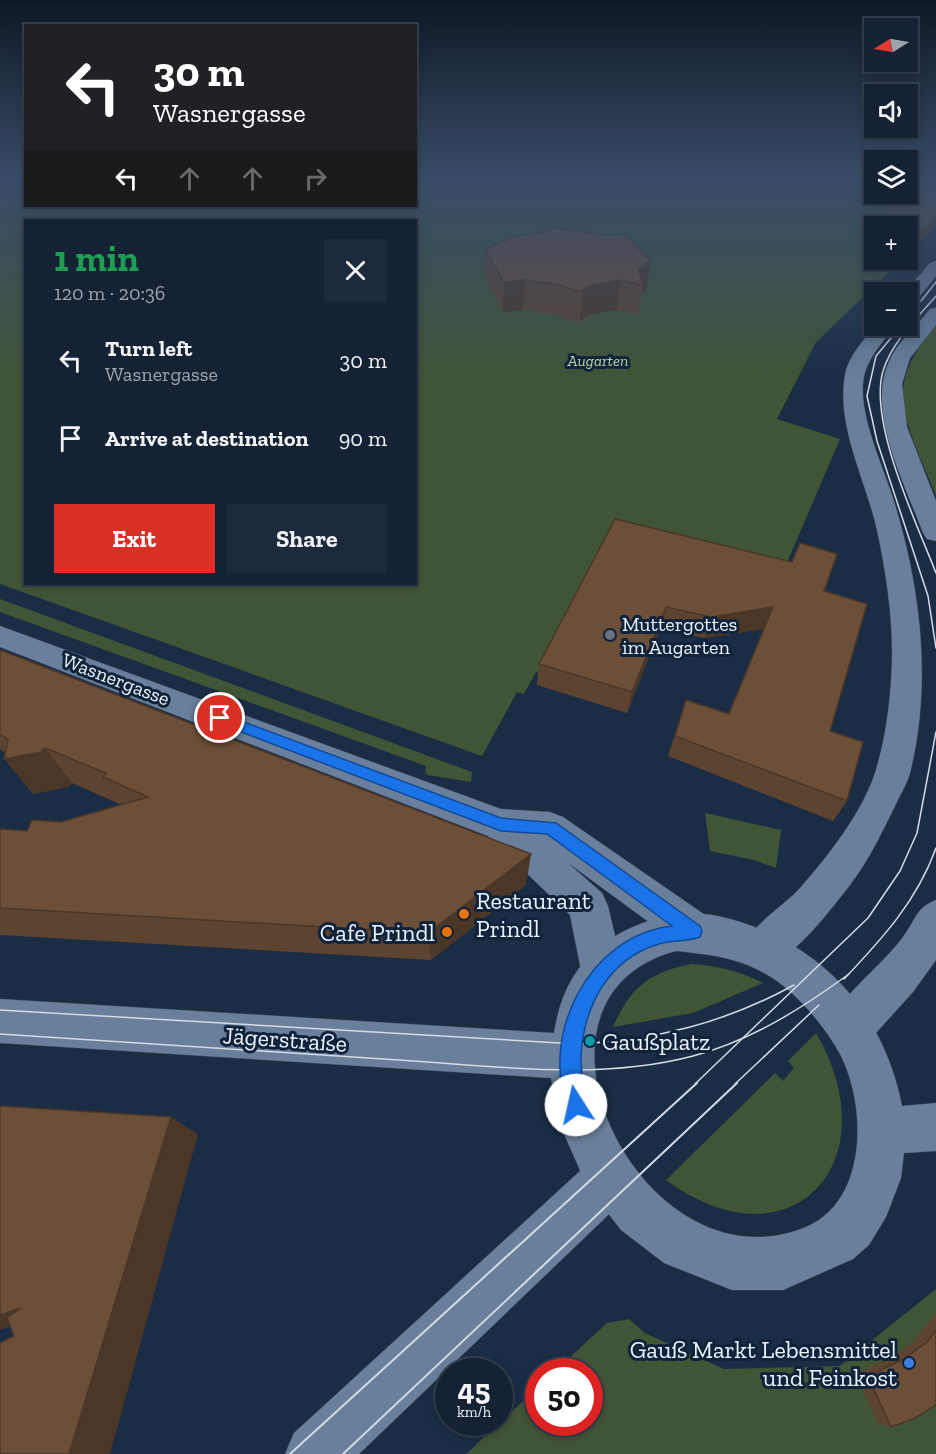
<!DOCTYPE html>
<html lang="en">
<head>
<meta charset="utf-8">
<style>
	:root { --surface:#142234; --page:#1d2a3c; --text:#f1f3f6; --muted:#9da4ac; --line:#333f4f; --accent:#d93025 }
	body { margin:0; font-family:"Zilla Slab",serif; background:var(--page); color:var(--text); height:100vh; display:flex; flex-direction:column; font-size:22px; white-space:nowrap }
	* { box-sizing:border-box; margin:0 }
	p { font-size:20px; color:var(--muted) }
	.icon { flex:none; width:33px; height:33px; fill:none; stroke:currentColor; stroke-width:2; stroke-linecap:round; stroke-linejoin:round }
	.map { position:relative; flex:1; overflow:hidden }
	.panel { position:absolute; left:24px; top:219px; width:393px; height:366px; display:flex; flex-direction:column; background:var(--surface); border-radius:0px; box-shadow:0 3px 9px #0003,0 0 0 2px var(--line) }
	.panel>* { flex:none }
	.banner { position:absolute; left:24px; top:24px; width:393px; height:183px; border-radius:0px; box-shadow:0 3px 9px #0003,0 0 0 2px var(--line); background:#202124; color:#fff; overflow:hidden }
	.needle { width:39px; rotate:259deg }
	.fabs { position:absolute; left:864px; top:18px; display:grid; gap:12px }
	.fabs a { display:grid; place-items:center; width:54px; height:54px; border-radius:0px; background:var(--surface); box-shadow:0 3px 9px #0003,0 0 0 2px var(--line); font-size:30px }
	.speed { position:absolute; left:435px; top:1358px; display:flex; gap:12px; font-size:30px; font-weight:700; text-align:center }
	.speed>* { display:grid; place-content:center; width:78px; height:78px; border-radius:50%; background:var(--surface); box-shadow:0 3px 9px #0003,0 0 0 2px var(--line); line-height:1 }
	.speed small { font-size:15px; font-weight:400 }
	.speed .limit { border:9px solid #d22; background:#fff; color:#111 }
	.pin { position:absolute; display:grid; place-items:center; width:51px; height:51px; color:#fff; margin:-26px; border:3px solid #fff; border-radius:50%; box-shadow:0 2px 6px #0007 }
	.me { position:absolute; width:66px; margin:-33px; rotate:350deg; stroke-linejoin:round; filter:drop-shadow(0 0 4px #0008) }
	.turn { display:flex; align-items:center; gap:21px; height:126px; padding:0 30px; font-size:27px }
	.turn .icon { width:78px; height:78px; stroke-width:2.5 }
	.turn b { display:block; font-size:42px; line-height:51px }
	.lanes { display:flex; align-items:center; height:57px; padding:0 30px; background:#0003; justify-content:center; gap:30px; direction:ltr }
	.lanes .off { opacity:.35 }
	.round { display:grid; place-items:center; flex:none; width:63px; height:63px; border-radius:0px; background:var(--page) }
	.head { display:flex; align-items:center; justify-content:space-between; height:102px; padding:0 30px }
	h1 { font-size:36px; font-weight:800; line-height:45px; color:#1e9e55 }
	.cta { display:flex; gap:12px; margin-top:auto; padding:12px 30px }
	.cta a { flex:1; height:69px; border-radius:0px; background:var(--accent); color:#fff; font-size:24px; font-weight:800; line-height:69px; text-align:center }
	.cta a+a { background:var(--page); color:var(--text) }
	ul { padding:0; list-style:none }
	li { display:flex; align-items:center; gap:18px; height:78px; padding:0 30px }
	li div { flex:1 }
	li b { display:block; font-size:22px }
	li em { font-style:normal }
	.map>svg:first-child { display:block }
	.green { fill:#405436; fill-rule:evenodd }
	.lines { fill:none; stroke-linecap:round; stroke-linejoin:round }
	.minor-casing { stroke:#3c4a5d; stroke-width:1 }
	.tertiary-casing { stroke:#3c4a5d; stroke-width:1 }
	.secondary-casing { stroke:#3c4a5d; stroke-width:1 }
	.minor { fill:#697f9b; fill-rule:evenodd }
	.tertiary { fill:#697f9b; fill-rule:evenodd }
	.secondary { fill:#697f9b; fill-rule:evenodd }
	.tram-far1 { stroke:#d3dbe7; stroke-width:1.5 }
	.tram { stroke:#d3dbe7; stroke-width:2 }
	.wall { fill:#5c4431 }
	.shaded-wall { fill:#4b3728 }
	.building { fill:#6b4f39; stroke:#4b3728; stroke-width:1.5 }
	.route { fill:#1a73e8; stroke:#114b97; stroke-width:1.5 }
	.worship-dot { fill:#6b7280; stroke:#11233a; stroke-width:2 }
	.food-dot { fill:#e8710a; stroke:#11233a; stroke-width:2 }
	.culture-dot { fill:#0f9aa8; stroke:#11233a; stroke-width:2 }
	.shop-dot { fill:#3f7fe0; stroke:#11233a; stroke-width:2 }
	.labels { text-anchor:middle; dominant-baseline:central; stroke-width:6; stroke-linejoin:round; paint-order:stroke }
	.far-park-label { font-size:16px; font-style:italic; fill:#b5d9a2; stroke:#11233a }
	.poi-label { font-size:20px; fill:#ecf3fd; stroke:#11233a; text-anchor:start }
	.street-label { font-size:20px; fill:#ecf3fd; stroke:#11233a }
	.near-poi-label { font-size:24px; fill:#ecf3fd; stroke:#11233a; text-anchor:start }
	.near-street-label { font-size:24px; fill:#ecf3fd; stroke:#11233a }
</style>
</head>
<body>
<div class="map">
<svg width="936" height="1454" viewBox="0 0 936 1454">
	<rect width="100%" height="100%" fill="#1b2d45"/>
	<g class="green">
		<path d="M0,180H25L26,206H416V180H874V194H908V180H936V226L908,254V226H874V260H902L816,342L777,419L840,439L786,565L611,541L542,674L536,672L524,694L517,692L482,756L0,584ZM26,220H416V584H26Z"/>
		<path d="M936,323V496C926,469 899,417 903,389C906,364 921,343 936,323Z"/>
		<path d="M0,599L472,772L471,782L428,775L425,773L426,766L0,612Z"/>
		<path d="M705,813L781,830L776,868L754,860L710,851Z"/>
		<path d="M692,964C719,966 739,971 763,983L693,1013L613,1027C630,988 649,972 692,964Z"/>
		<path d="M816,1033C891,1161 792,1272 666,1180L775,1073L783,1081L794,1068L788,1061Z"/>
		<path d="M936,1289V1454H466L538,1387V1422H590V1371H555L607,1323L629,1319L645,1333L724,1369L840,1366Z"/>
	</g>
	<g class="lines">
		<defs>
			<path id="minor" d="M0,626L501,809L550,812L563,817L708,917L714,931L708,945L694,950L680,945L567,862L602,893L608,906L623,970L617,985L602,991L587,985L581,970L570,915L488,836L0,647Z"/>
			<g id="tertiary">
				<path d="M936,261V276L914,303L908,304V292H905L930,263Z"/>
				<path d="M936,308V325L910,358L902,384L907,427L936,501V541L927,539L923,533C906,486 867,414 888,364C896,343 916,327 930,309Z"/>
				<path d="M876,326H894C884,341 871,354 865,372C855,407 881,461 892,495C920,583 933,681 910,773C907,784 900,795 895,806C881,834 869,860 850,885C828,913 796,956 763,969L748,963L742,949C754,922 782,908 801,887C828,856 862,813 875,773C886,739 891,697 892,661C893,618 886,572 877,530C866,480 836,427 845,375C848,357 864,339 876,326Z"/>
				<path d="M936,900V960L913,992L866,1044L850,1050L834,1044L828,1028C842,993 880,968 903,937C916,920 915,908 936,900Z"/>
				<path d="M610,1153L628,1160L635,1178L628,1196L359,1454H285L294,1433L592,1160Z"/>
			</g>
			<path id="secondary" d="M676,913C691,914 708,913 722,917C818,940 883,1009 902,1106L936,1103V1151L904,1153L901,1178L886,1217L869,1245L853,1259L783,1290H732L664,1263L621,1230L587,1186L557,1118L551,1078L0,1043V999L554,1033C565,961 608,929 676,913ZM676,951C718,955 752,960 786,988C807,1006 827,1030 840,1054C867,1106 868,1201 806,1227C643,1295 498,998 676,951Z"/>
		</defs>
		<use href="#minor" class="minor-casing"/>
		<use href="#tertiary" class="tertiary-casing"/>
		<use href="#secondary" class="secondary-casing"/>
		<use href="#minor" class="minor"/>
		<use href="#tertiary" class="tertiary"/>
		<use href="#secondary" class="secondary"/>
		<g class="tram-far1">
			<path d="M936,296C917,318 892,342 883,371C868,422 917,524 936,573"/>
			<path d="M921,301L936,282"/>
			<path d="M901,326L876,356L867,396L877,441L928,596L936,648"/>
			<path d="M844,979C882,939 917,901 936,848"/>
			<path d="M0,1010L577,1044C656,1040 725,1023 794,985"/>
			<path d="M0,1034C133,1043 266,1051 399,1060C495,1066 599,1081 693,1056C752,1040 801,1009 849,974"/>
			<path d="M695,1084L868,918L900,871L917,833L936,732"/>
			<path d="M735,1084L819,1005"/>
		</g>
		<g class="tram">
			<path d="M290,1454L697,1083"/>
			<path d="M343,1454L737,1083"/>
		</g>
	</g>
	<g class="wall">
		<path d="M872,180H874V188H872L874,183Z"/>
		<path d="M908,180H936V184L919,185L936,226L915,247L908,245V226H874V239L865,237L871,222L887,208L880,194H908Z"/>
		<path d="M485,249L651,261L646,291L642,294L638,315L617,310L588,315L580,321H573L556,315L523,310L503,312L485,278Z"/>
		<path d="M615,519L791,562L800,543L824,591L830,731L847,801L833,821L668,756L686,700L728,714L764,629L704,638L660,628L627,713L537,685L539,664Z"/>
		<path d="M0,650L526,885L431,960L0,935V829L27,831L122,805L72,783L68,787L33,794L5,753L0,749Z"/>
		<path d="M936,1312V1405L891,1427L878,1424L856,1374L892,1357L914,1341Z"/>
	</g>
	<g class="shaded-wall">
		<path d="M936,217V226L915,247L921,232Z"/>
		<path d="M651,261L646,291L642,294L643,285L639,270Z"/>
		<path d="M525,280L523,310L503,312L504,282Z"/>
		<path d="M621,280L617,310L588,315L580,321L583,290L592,285Z"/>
		<path d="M666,607L660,628L627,713L632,692Z"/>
		<path d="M773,607L764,629L704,638L712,617Z"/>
		<path d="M45,748L72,783L68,787L33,794L4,759Z"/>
		<path d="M531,854L526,885L431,960L428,933Z"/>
		<path d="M171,1117L198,1134L110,1454H69Z"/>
		<path d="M68,1307L0,1330V1315L21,1308Z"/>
	</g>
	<g class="building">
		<path d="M908,180H909L936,194V217L921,232L908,229V226H894L871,222L897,200L893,194H908Z"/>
		<path d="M554,228L605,235L624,234L651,261L639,270L643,285L621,280L592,285L583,290L577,291L559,285L525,280L504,282L485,249L517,236L548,231Z"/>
		<path d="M615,519L792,562L800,543L837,554L824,591L867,604L830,731L863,742L847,801L675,736L686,700L729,714L773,607L712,617L666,607L632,692L539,664Z"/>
		<path d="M0,650L531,854L428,933L0,908V829L27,831L32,820L61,822L148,797L103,777L106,773L45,748L41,752L4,759L8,739L0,734Z"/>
		<path d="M0,1106L171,1117L69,1454H0V1343L14,1336L7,1318L21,1308L0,1315Z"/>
		<path d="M936,1330V1405L915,1418L891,1427L868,1376L904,1359L927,1342Z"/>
	</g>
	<linearGradient id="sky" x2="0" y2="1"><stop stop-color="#0f1926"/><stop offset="0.47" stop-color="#394c68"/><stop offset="1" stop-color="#394c68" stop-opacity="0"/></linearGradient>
	<rect width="936" height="384" fill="url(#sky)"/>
	<path class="route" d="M220,713L501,818L556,823L700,926L702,931L700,937C687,942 672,940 659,944C608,959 583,1007 581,1058C580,1075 589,1097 583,1112L576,1115L569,1112C538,1036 589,935 672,926L547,834L501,831L215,722L213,718Z"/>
	<circle class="worship-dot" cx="610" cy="635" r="6"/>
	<g class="food-dot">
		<circle cx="464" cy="914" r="6"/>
		<circle cx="447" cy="932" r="6"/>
	</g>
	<circle class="culture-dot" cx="590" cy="1041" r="6"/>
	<circle class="shop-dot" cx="909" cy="1363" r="6"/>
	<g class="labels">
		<g class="far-park-label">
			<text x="598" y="360">Augarten</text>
		</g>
		<g class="poi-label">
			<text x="622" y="624">Muttergottes<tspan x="622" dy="23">im Augarten</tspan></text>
		</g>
		<g class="street-label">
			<text transform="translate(116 679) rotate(21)">Wasnergasse</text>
		</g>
		<g class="near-poi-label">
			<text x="476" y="900">Restaurant<tspan x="476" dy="28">Prindl</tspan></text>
			<text x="435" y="932" text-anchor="end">Cafe Prindl</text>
			<text x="602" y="1041">Gaußplatz</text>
			<text x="897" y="1349" text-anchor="end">Gauß Markt Lebensmittel<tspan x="897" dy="28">und Feinkost</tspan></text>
		</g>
		<g class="near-street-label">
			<text transform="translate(285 1039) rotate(4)">Jägerstraße</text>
		</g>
	</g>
</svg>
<div class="fabs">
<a><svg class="needle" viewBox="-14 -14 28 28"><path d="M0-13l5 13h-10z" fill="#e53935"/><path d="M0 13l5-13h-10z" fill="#9da4ac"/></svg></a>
<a><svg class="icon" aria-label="sound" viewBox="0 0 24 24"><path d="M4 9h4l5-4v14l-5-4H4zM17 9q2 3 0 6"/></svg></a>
<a><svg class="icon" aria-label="layers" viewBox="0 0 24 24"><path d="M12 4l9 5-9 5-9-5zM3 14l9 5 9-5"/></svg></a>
<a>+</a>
<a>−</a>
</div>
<div class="speed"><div>45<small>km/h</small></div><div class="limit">50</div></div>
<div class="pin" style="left:220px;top:718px;background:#d93025"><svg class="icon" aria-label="arrive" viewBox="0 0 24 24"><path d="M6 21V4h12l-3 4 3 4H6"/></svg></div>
<svg class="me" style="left:576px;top:1105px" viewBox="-20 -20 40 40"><circle r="19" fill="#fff"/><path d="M0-13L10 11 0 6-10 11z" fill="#1a73e8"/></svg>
<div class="banner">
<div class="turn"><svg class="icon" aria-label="left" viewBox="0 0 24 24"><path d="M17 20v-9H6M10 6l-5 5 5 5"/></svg><div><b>30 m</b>Wasnergasse</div></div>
<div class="lanes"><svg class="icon" aria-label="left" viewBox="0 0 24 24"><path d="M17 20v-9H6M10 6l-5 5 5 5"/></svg><svg class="icon off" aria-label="ahead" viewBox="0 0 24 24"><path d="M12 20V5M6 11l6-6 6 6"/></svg><svg class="icon off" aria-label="ahead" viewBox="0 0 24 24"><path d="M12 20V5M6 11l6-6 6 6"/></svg><svg class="icon off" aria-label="right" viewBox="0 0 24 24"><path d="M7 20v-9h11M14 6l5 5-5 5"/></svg></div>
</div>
<section class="panel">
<div class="head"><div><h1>1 min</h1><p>120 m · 20:36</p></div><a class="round"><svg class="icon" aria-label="close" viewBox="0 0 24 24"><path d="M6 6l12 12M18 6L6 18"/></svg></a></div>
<ul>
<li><svg class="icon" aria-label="left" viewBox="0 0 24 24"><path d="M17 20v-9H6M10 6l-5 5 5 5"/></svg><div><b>Turn left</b><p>Wasnergasse</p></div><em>30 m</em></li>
<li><svg class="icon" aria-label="arrive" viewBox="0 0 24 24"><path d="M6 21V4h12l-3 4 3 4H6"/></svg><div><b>Arrive at destination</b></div><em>90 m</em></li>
</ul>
<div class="cta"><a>Exit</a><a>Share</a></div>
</section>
</div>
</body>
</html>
